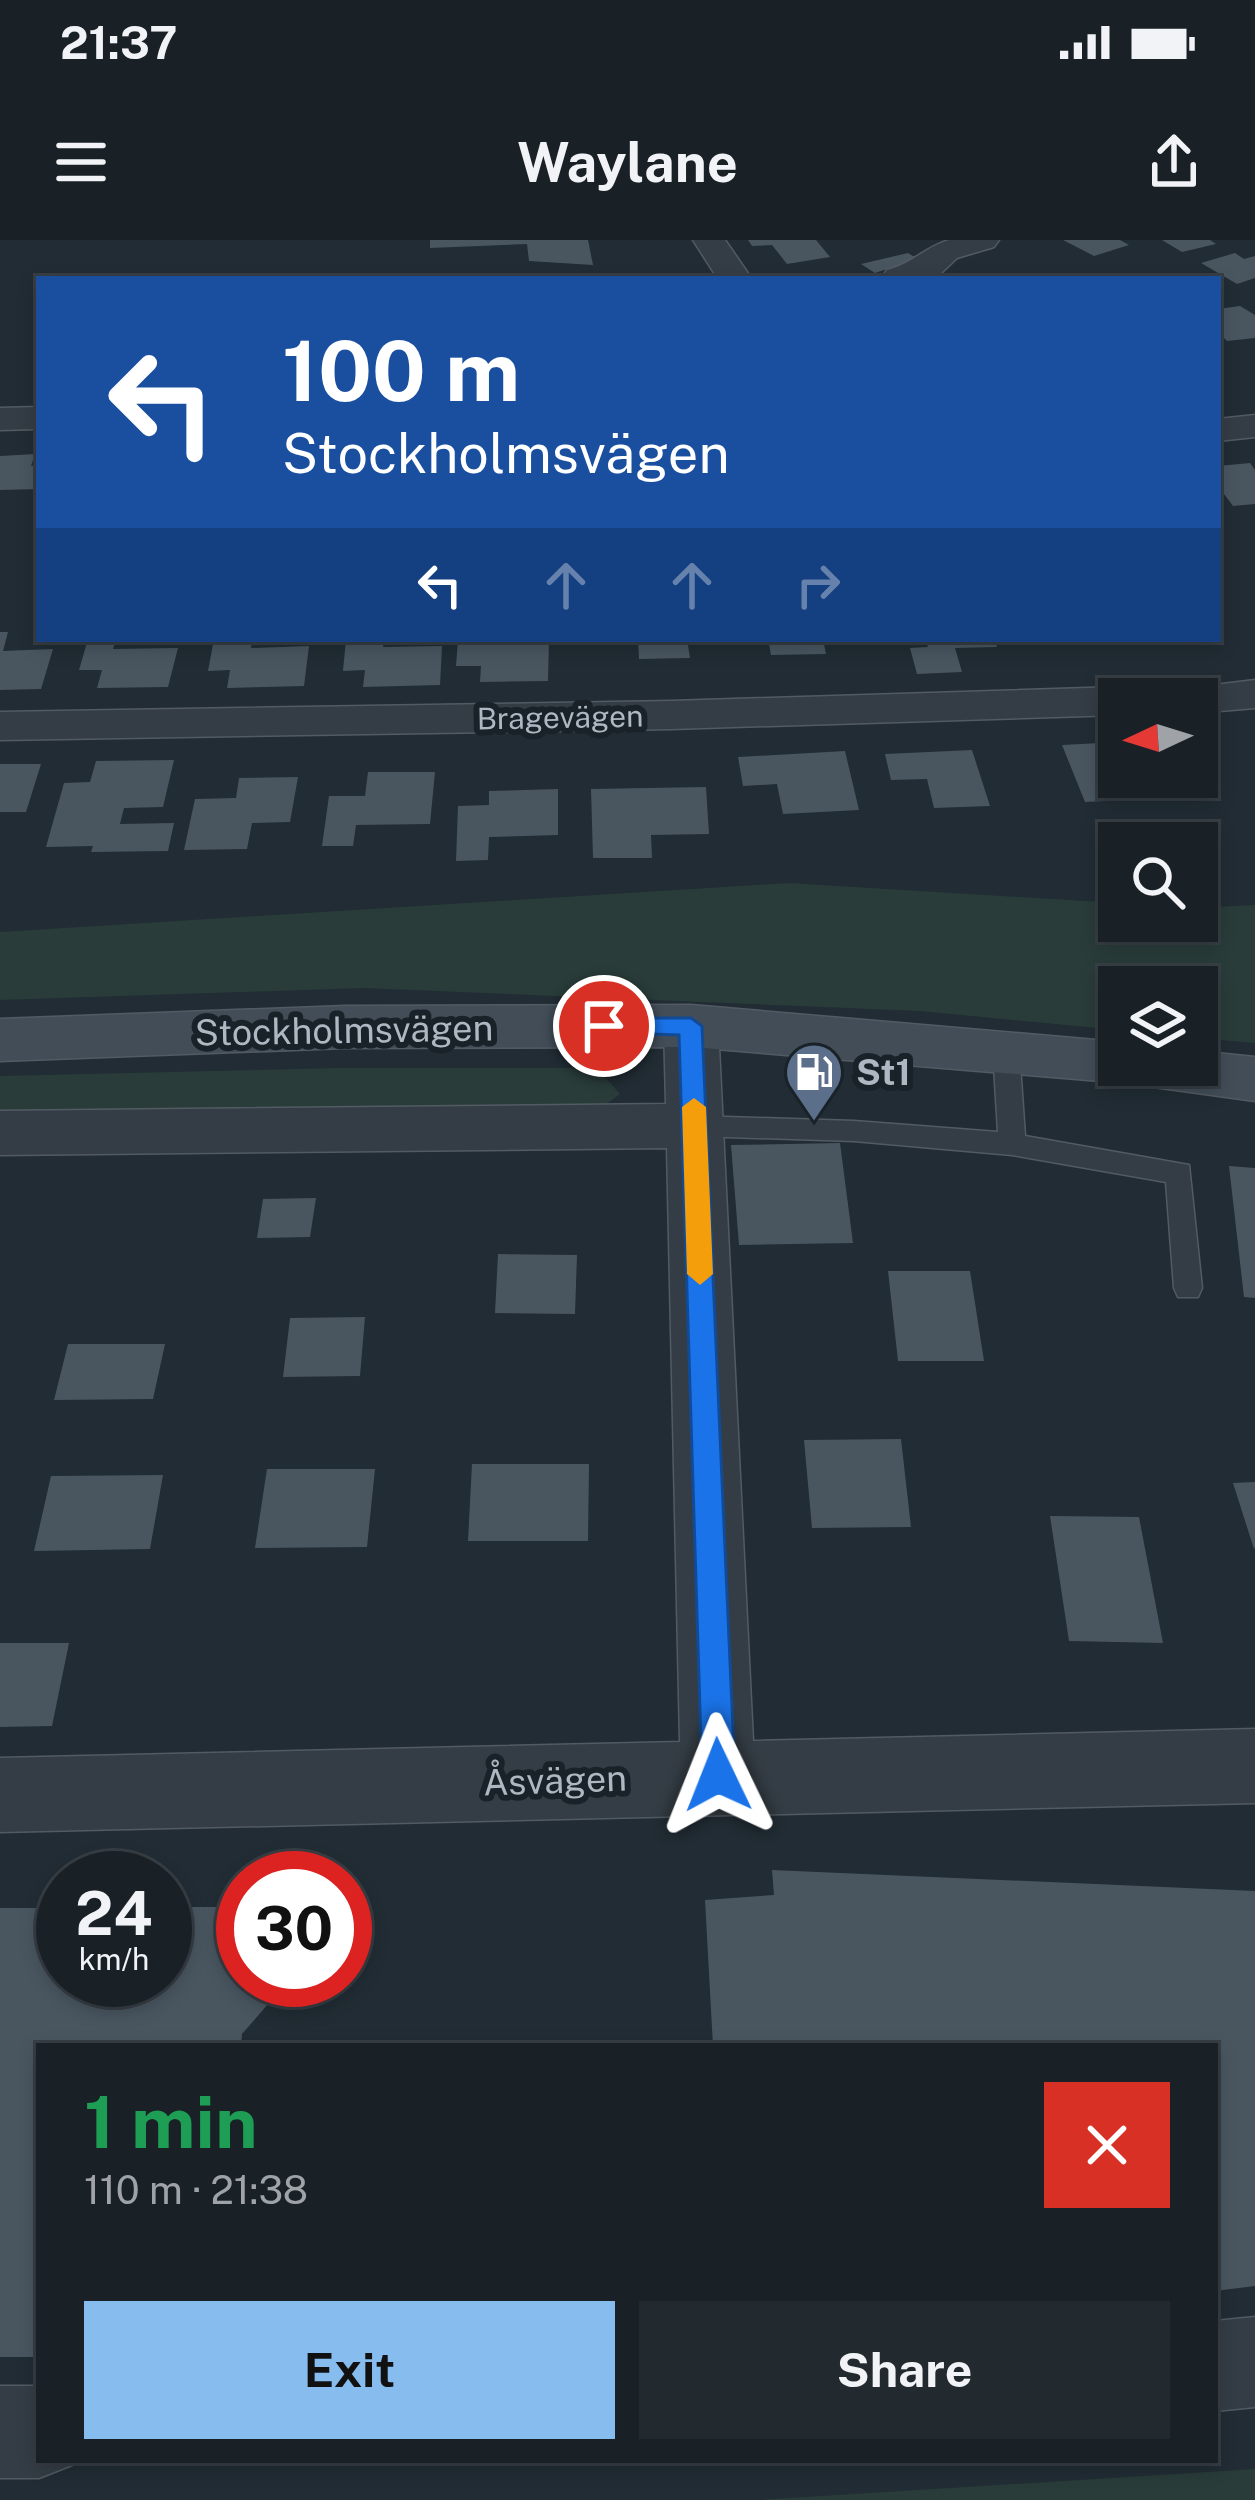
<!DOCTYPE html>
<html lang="en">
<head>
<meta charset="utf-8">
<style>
	:root { --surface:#192127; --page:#22292f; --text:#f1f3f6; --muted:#9fa3a7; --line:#373e44; --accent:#87bcee }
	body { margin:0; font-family:"Public Sans",sans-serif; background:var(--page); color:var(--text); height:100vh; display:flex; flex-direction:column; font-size:45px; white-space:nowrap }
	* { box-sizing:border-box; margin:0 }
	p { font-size:39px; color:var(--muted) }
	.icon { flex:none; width:66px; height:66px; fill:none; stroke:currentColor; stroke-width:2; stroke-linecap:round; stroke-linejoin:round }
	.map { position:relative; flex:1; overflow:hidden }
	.panel { position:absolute; left:36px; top:1803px; width:1182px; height:420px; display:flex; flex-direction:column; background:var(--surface); border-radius:0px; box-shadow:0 6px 18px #0003,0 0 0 3px var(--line) }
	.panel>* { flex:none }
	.top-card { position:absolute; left:36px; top:36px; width:1185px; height:366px; border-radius:0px; box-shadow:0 6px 18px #0003,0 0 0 3px var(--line); background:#1a4fa0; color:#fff; overflow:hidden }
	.needle { width:78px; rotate:266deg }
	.buttons { position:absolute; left:1098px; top:438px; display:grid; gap:24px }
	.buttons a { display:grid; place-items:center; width:120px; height:120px; border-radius:0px; background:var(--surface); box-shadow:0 6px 18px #0003,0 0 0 3px var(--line); font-size:60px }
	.speed { position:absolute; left:36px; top:1611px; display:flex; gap:24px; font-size:60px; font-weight:700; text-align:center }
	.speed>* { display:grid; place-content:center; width:156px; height:156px; border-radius:50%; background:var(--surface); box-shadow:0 6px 18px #0003,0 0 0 3px var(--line); line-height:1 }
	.speed small { font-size:30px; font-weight:400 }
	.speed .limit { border:18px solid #d22; background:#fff; color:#111 }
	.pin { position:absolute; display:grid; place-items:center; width:102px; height:102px; color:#fff; margin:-51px; border:6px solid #fff; border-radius:50%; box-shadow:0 3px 12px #0007 }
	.me { position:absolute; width:132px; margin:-66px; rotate:358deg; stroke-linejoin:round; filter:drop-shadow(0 0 9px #0008) }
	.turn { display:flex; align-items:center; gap:42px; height:252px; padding:0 48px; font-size:54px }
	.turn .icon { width:156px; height:156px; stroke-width:2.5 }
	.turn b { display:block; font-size:84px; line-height:102px }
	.lanes { display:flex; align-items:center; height:114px; padding:0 48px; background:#0003; justify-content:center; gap:60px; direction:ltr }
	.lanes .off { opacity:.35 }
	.round { display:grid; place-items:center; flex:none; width:126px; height:126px; border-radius:0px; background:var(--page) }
	.summary { display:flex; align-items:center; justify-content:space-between; height:204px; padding:0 48px }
	h1 { font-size:72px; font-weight:700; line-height:90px; color:#1e9e55 }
	.primary-button { display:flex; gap:24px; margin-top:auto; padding:24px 48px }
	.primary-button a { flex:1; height:138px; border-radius:0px; background:var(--accent); color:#111; font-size:48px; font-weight:700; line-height:138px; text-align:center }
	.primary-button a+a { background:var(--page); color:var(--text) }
	.status { display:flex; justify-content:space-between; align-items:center; height:84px; padding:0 60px; background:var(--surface); direction:ltr }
	.status svg { height:33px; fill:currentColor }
	header { display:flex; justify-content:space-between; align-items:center; height:156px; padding:0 48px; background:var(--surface); font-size:54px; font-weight:700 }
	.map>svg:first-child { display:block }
	.green { fill:#293c39 }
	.building { fill:#495660 }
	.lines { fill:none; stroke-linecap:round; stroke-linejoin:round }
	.service-casing { stroke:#525b63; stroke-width:3 }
	.minor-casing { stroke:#525b63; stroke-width:3 }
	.secondary-casing { stroke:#525b63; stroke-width:3 }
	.service { fill:#343d45; fill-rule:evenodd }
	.minor { fill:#343d45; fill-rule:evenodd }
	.secondary { fill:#424d58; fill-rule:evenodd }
	.route { fill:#1a73e8; stroke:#114b97; stroke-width:3 }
	.slow { fill:#f59e0b }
	.labels { text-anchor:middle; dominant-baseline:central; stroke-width:12; stroke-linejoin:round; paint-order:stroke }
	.far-street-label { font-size:30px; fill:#aeb8c2; stroke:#1a2229 }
	.street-label { font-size:36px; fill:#aeb8c2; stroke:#1a2229 }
	.poi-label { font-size:36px; font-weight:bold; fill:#aeb8c2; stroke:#1a2229; text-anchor:start }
</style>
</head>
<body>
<div class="status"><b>21:37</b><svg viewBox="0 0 49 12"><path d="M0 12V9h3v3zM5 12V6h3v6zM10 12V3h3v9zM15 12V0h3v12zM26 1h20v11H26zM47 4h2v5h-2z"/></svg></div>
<header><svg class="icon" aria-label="menu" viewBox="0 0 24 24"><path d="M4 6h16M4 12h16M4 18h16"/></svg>Waylane<svg class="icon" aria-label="share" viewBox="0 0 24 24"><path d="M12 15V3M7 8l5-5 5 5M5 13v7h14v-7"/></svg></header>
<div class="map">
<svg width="1255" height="2260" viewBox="0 0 1255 2260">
	<rect width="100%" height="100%" fill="#212c34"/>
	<g class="green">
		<path d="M789,643L1119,663V681H1197V668L1255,665V803L1197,798V747H1119V790L919,771L364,748L0,760V692Z"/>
		<path d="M340,828H572L606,838L620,854L597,871L0,870V836Z"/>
		<path d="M1255,2229V2260H759Z"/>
	</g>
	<g class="building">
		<path d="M430,0H588L593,25L529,21L527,4L430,8Z"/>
		<path d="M748,0H816L830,17L787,24L772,5L752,6Z"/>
		<path d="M1063,0H1120L1129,5L1094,16Z"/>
		<path d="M1162,0H1210L1216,4L1182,12Z"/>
		<path d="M908,13L918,19L875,33L861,24Z"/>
		<path d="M1235,13L1244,19L1255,16V38L1237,44L1201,23Z"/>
		<path d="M1240,66L1255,75V98L1227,101L1218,92V69Z"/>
		<path d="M35,214L31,226L39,225V249L0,250V216Z"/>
		<path d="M1250,223L1255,230V264L1233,266L1218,246V226Z"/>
		<path d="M0,392H8L3,411L53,409L41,449L0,450Z"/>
		<path d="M88,399H116L113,409L178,408L168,447L97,448L102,430H79Z"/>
		<path d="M214,399H252L251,408L309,406L304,446L227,448L230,430L208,431Z"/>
		<path d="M346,399H384L383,407L442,406L440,445L363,447L365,430L343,431Z"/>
		<path d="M458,399H549L548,441L480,442L481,426H456Z"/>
		<path d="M638,399H687L690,418L639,419Z"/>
		<path d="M768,399H823L826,414L771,415Z"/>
		<path d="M925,399H994L997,407L955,408L962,432L917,434L910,408L928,407Z"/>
		<path d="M1119,502V537H1134L1143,559L1085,562L1062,505Z"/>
		<path d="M972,510L990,566L934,568L927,539L891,540L885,514Z"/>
		<path d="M845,511L859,570L783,574L777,544L743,546L738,517Z"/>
		<path d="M174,520L163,567L124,568L120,584L174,583L168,611L91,612L93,606L46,607L64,543L90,542L96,521Z"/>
		<path d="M0,524H41L26,572H0Z"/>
		<path d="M368,532H435L430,584L356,585L353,606H322L329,556H365Z"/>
		<path d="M298,537L290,582L252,583L247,609L184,610L195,559L236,558L239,538Z"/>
		<path d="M706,547L709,594L651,595L652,618H593L591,549Z"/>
		<path d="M558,549V595L489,597L488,620L456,621L458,566L489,565V551Z"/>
		<path d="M840,903L853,1003L739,1005L731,905Z"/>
		<path d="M1229,926L1255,928V1058L1244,1057Z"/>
		<path d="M316,958L310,997L257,998L263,959Z"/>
		<path d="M498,1014L577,1015L575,1074L495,1073Z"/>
		<path d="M888,1031H970L984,1121H898Z"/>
		<path d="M365,1077L360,1136L283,1137L290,1078Z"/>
		<path d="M68,1104H165L153,1159L54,1160Z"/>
		<path d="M901,1199L911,1287L812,1288L804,1200Z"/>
		<path d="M472,1224H589L588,1301H468Z"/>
		<path d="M267,1229H375L367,1307L255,1308Z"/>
		<path d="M163,1235L150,1309L34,1311L51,1236Z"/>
		<path d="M1255,1242V1308L1254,1309L1233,1243Z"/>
		<path d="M1050,1276L1139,1277L1163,1403L1069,1401Z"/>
		<path d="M0,1403H69L52,1486L0,1487Z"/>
		<path d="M772,1630L1255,1651V2046L1215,2051V1806H713L705,1660L774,1655Z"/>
		<path d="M165,1667H243V1740H289L242,1794L241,1806H39V2117H0V1668H63V1740H165Z"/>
	</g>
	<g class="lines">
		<defs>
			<path id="service" d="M1006,800L1019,810L1025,896L1189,925L1202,1048L1198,1057H1178L1174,1048L1166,942L1012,915L854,901L695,896L682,886L695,876L854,881L998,892L993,810Z"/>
			<g id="minor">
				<path d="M693,0H725L752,39H718Z"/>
				<path d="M949,0H999L994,7L957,18L936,38L882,37L887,30C912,24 925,7 949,0Z"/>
				<path d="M39,167V189L0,190V168Z"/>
				<path d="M1255,175V197L1218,201V179Z"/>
				<path d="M1255,440V468L1197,473V459H1175L1181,449Z"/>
				<path d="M1119,447L1135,451L1140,459H1119V475L672,489L0,500V472L672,461Z"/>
				<path d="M691,766L710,772L718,786L753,1501L1255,1489V1563L0,1592V1518L680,1502L667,908L0,915V871L666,864L664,786L672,772Z"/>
				<path d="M1255,2077V2167L1215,2171V2081Z"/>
				<path d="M0,2146H39V2220H73L72,2225L39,2238H0Z"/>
			</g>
			<path id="secondary" d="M691,765L1119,802V825H1197V811L1255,817V861L1124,843L691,807L345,808L0,821V779L345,766Z"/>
		</defs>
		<use href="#service" class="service-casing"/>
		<use href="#minor" class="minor-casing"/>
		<use href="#secondary" class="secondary-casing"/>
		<use href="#service" class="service"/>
		<use href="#minor" class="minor"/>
		<use href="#secondary" class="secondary"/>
	</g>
	<path class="route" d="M604,778H691L702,786L735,1535L730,1547L718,1551L707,1547L702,1535L679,795L596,792L593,786Z"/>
	<path class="slow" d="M694,858L706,867L713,1034L700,1045L687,1034L682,867Z"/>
	<defs>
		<symbol id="fuel-pin" viewBox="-11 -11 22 30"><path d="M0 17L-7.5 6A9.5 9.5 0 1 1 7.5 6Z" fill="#5c6f8a" stroke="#1a2229"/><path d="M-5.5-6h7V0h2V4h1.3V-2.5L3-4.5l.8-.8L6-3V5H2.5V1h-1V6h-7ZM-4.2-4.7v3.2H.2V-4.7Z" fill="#fff"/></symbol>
	</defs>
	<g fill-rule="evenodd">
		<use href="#fuel-pin" x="781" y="799" width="66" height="90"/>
	</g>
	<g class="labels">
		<g class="far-street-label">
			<text transform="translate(560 477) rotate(-1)">Bragevägen</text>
		</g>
		<g class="street-label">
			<text transform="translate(344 790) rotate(-1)">Stockholmsvägen</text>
			<text transform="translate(555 1540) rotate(-2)">Åsvägen</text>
		</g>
		<g class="poi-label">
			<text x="856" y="832">St1</text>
		</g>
	</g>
</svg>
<div class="buttons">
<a><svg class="needle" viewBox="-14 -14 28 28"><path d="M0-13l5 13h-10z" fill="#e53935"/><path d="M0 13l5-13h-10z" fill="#9fa3a7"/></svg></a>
<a><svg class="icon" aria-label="search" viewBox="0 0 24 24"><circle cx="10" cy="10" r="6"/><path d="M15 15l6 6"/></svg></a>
<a><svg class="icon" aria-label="layers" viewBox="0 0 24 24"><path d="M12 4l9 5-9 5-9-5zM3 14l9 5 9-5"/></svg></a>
</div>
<div class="speed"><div>24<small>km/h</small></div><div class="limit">30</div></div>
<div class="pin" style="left:604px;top:786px;background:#d93025"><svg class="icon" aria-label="arrive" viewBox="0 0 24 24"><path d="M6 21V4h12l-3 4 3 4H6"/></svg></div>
<svg class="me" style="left:718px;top:1535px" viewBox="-20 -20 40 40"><path d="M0-17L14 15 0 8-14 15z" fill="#1a73e8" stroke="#fff" stroke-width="4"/></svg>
<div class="top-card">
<div class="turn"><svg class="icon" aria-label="left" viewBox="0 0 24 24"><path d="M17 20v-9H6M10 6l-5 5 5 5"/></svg><div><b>100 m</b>Stockholmsvägen</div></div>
<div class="lanes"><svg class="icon" aria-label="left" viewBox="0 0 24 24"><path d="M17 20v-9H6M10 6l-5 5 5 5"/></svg><svg class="icon off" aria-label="ahead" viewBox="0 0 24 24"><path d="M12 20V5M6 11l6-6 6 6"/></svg><svg class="icon off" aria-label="ahead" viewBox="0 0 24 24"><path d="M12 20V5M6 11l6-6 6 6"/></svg><svg class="icon off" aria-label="right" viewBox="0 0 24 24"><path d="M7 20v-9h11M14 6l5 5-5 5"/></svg></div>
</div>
<section class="panel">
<div class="summary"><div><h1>1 min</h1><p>110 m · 21:38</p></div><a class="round" style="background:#d93025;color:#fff"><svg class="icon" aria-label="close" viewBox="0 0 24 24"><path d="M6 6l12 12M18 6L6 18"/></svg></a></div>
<div class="primary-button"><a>Exit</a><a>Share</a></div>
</section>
</div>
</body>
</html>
